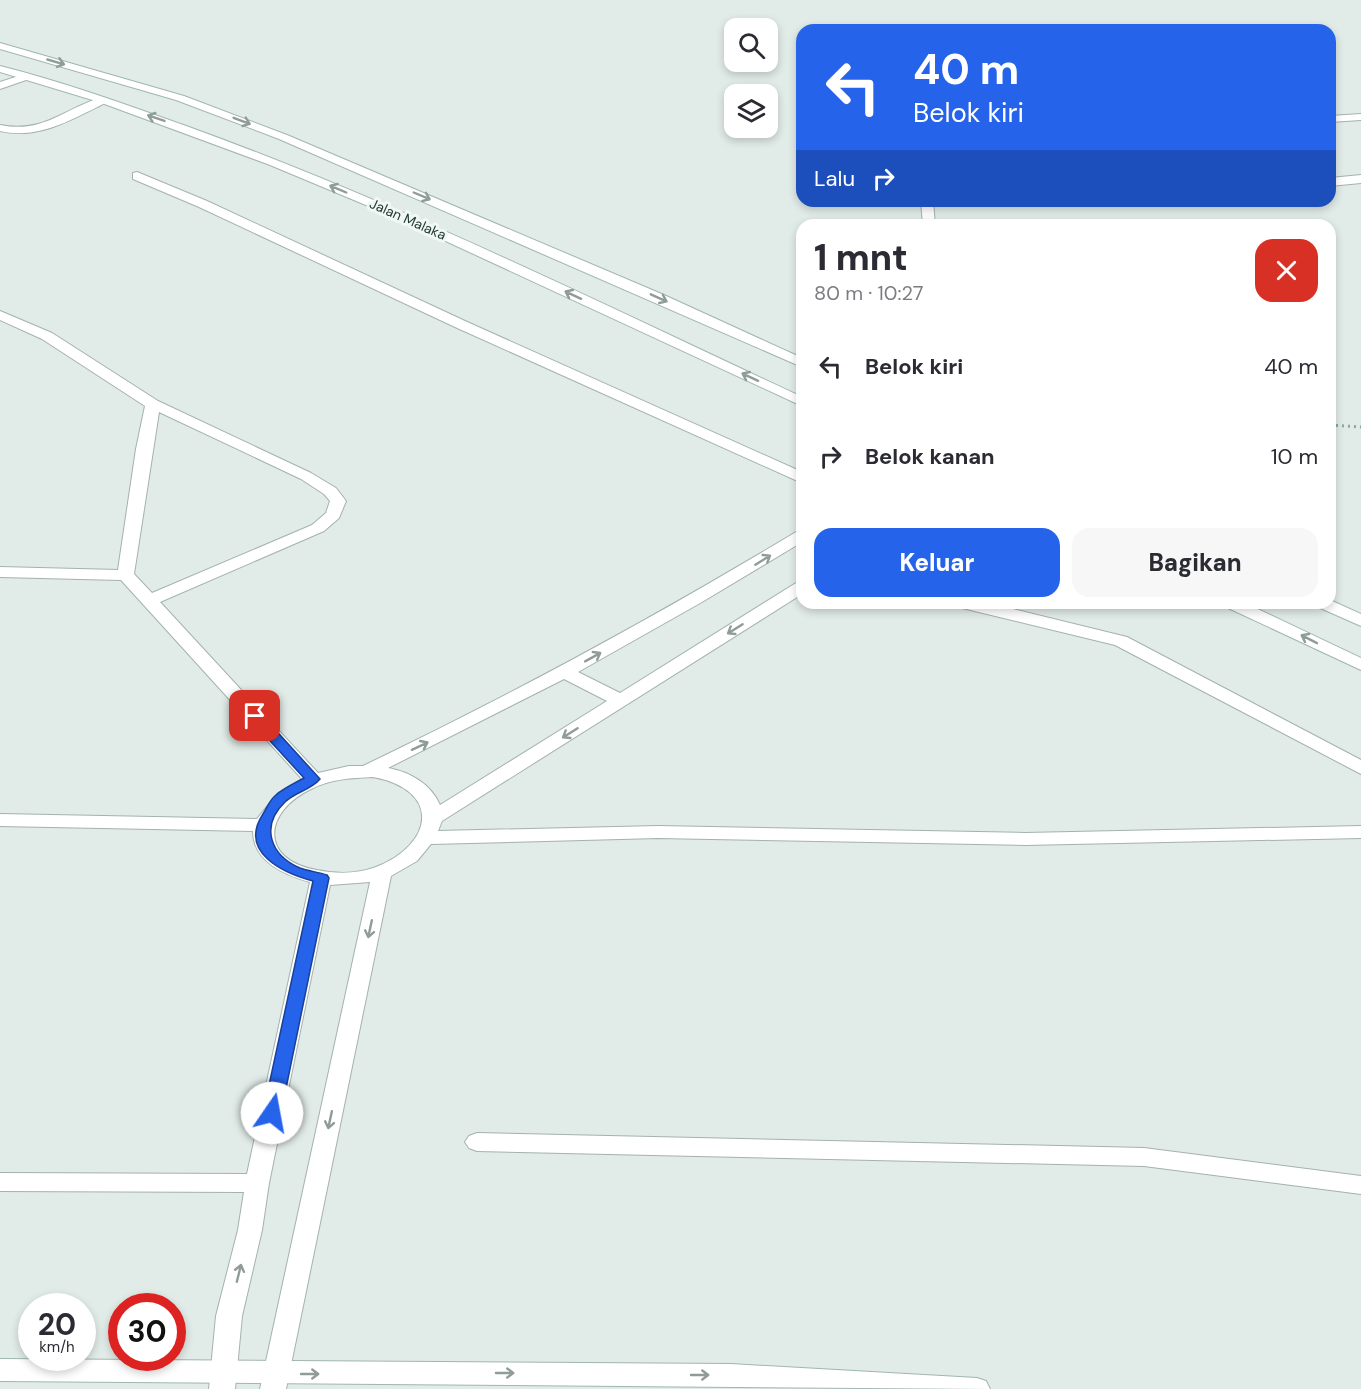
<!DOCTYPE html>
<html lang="id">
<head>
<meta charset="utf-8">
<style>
	:root { --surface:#fff; --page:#f7f7f7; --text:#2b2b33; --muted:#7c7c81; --accent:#2563eb }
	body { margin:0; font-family:"DM Sans",sans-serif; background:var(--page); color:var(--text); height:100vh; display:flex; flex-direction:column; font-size:22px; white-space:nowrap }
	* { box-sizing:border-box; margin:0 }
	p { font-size:20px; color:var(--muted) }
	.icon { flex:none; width:33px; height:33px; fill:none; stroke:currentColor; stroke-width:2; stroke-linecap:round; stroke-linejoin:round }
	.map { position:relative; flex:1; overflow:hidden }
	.drawer { position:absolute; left:796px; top:219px; width:540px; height:390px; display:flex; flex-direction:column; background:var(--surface); border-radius:18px; box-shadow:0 3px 9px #0003 }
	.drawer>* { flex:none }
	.banner { position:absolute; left:796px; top:24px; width:540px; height:183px; border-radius:18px; box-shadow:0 3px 9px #0003; background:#2563eb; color:#fff; overflow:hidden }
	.fabs { position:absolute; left:724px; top:18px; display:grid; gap:12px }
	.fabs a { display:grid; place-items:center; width:54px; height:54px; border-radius:12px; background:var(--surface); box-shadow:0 3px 9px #0003; font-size:30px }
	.speed { position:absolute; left:18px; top:1293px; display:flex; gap:12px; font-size:30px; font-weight:700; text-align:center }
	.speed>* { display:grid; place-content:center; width:78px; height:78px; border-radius:50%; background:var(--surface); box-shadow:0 3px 9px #0003; line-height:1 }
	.speed small { font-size:15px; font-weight:400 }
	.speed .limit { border:9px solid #d22; background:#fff; color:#111 }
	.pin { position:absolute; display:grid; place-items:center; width:51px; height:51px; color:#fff; margin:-26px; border-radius:12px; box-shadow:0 3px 9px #0006 }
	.me { position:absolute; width:66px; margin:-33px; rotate:12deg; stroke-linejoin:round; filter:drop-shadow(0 0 4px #0008) }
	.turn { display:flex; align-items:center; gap:21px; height:126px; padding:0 18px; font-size:27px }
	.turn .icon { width:78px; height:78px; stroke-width:2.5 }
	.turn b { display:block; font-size:42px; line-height:51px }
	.then { display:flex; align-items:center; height:57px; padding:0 18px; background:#0003; gap:12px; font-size:22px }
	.round { display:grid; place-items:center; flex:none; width:63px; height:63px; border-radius:18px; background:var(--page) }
	.summary { display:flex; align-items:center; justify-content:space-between; height:102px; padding:0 18px }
	h1 { font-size:36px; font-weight:800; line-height:45px }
	.primary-button { display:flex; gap:12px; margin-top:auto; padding:12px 18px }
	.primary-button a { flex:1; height:69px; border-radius:18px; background:var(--accent); color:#fff; font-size:24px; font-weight:800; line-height:69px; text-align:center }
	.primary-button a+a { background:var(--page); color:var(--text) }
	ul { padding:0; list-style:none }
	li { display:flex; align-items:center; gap:18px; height:90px; padding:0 18px }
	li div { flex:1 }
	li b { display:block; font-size:22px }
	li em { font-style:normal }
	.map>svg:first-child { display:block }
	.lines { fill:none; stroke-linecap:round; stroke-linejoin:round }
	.lane-casing { stroke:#a4b2ae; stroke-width:2 }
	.street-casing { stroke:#a4b2ae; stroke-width:2 }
	.secondary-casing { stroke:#a0b6af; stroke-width:2 }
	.path { stroke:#83aca1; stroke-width:3; stroke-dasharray:2 4; stroke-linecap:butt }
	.lane { fill:#fff; fill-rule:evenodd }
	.street { fill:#fff; fill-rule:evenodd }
	.secondary { fill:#fff; fill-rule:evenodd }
	.oneway { stroke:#909c9a }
	.route { fill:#2563eb; stroke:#184099; stroke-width:1.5 }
	.labels { text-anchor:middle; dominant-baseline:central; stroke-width:6; stroke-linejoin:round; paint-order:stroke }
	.far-street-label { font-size:14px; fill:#223a35; stroke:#f1f7f5 }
</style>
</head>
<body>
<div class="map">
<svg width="1361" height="1389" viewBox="0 0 1361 1389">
	<rect width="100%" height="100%" fill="#e1ebe7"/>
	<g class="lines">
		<defs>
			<g id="lane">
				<path d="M25,74L29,75V79L0,89V82Z"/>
				<path d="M103,97L109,100L107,102C73,119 39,140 0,131V125C44,134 64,108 103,97Z"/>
			</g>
			<g id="street">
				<path d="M1361,114V120L1330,122V116Z"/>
				<path d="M137,172L207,201L465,321L802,472V483L455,327L199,207L133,179V173Z"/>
				<path d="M1361,175V183L1330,186V178Z"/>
				<path d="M921,201H933L935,225H923Z"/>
				<path d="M0,311L52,333L158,401L311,473L336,488L346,501L339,518L324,531L160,602L318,773L349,766H363C511,695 655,617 796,532L802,530V542L702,602L578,672L620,693L796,583L802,582V594L442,821L438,831L658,826L1025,833L1361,826V838L1025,845L658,838L431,844L417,861L391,876L286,1389H260L370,882L330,885L269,1183L262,1230L242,1316L235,1389H209L216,1316L238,1230L244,1192L0,1191V1173L247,1174L310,882C285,875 253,862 253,831L0,826V814L257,819L278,793L302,779L121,580L0,577V567L118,570L136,449L145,406L42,339L0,320ZM159,412L301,479L324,494L330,501L326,513L312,525L152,593L134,574ZM564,679L607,701L440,805C431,784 410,772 388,768ZM373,777C442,790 434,844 376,867C358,874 336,874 317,870C259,860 263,812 311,789C331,779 351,778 373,777Z"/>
				<path d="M956,603H988L1127,637L1361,760V774L1115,645L958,607Z"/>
				<path d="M477,1133L1144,1148L1361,1176V1194L1144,1166L477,1151L469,1148L465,1142L469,1136Z"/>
			</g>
			<g id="secondary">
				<path d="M0,43L184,96L287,135L664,295L802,358V367L279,139L176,100L0,49Z"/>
				<path d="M0,66C64,82 127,105 189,127C399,203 600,303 802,397V406L385,213L270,165L99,102L0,72Z"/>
				<path d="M1330,600L1361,614V626L1318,607L1316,603H1330Z"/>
				<path d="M1224,603H1245L1361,658V670L1226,607Z"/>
				<path d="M0,1359L731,1364L977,1378L986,1381L990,1389L0,1381Z"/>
			</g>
		</defs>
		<use href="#lane" class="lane-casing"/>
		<use href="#street" class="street-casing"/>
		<use href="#secondary" class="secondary-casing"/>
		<path class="path" d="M1330,425L1361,427"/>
		<use href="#lane" class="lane"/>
		<use href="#street" class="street"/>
		<use href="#secondary" class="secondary"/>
	</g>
	<defs><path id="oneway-shaft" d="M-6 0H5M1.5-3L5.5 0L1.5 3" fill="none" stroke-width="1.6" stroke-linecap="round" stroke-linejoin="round" transform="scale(1.5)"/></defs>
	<g class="oneway">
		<use href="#oneway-shaft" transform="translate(56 62) rotate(16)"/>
		<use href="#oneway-shaft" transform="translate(156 118) rotate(-161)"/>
		<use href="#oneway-shaft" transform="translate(242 121) rotate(21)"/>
		<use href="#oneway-shaft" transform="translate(338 189) rotate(-157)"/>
		<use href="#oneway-shaft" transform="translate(422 196) rotate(23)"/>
		<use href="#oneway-shaft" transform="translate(573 295) rotate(-155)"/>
		<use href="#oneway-shaft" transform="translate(659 298) rotate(24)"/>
		<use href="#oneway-shaft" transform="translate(750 377) rotate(-155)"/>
		<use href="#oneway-shaft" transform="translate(763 560) rotate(-32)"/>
		<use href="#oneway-shaft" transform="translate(735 629) rotate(148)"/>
		<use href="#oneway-shaft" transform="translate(1309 639) rotate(-153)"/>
		<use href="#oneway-shaft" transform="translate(593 657) rotate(-29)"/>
		<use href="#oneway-shaft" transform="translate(570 733) rotate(148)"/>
		<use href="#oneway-shaft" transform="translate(420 746) rotate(-25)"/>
		<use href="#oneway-shaft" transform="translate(370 929) rotate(102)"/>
		<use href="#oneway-shaft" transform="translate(330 1120) rotate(102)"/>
		<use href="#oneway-shaft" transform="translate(239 1273) rotate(-76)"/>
		<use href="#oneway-shaft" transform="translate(505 1373)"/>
		<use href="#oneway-shaft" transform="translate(310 1374)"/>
		<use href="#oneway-shaft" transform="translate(700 1375)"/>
	</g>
	<path class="route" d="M255,711L260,713L320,779C311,790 295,792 285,802C260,826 270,855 300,868C308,871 318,872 327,875L329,878L281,1113L278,1117L272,1119L266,1117L263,1113L313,881C283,873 238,852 263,814C267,808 270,799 276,795C284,788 295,783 304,778L250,719L248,716L250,713Z"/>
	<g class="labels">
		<g class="far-street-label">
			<text transform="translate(408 219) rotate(24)">Jalan Malaka</text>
		</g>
	</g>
</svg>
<div class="fabs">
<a><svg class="icon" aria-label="search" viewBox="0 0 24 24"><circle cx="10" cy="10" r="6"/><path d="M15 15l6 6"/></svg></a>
<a><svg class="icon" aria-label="layers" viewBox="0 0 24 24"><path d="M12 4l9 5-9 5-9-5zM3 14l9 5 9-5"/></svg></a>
</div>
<div class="speed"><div>20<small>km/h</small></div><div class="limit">30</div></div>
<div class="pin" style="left:255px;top:716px;background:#d93025"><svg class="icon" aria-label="arrive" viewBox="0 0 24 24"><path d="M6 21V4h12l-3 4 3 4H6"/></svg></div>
<svg class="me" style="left:272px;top:1113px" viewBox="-20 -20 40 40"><circle r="19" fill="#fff"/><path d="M0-13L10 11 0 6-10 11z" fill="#2563eb"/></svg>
<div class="banner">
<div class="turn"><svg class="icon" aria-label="left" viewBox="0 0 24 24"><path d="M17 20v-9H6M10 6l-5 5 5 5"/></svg><div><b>40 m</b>Belok kiri</div></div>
<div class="then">Lalu<svg class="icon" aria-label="right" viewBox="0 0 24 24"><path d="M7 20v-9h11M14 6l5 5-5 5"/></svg></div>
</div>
<section class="drawer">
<div class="summary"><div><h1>1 mnt</h1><p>80 m · 10:27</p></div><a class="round" style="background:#d93025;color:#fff"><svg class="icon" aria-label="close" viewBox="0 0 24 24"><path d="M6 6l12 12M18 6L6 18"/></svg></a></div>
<ul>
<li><svg class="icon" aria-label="left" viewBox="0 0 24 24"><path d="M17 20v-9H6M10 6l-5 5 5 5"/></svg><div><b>Belok kiri</b></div><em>40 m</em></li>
<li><svg class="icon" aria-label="right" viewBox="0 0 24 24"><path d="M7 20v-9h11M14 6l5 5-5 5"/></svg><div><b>Belok kanan</b></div><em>10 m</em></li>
</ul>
<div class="primary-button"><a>Keluar</a><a>Bagikan</a></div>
</section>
</div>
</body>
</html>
